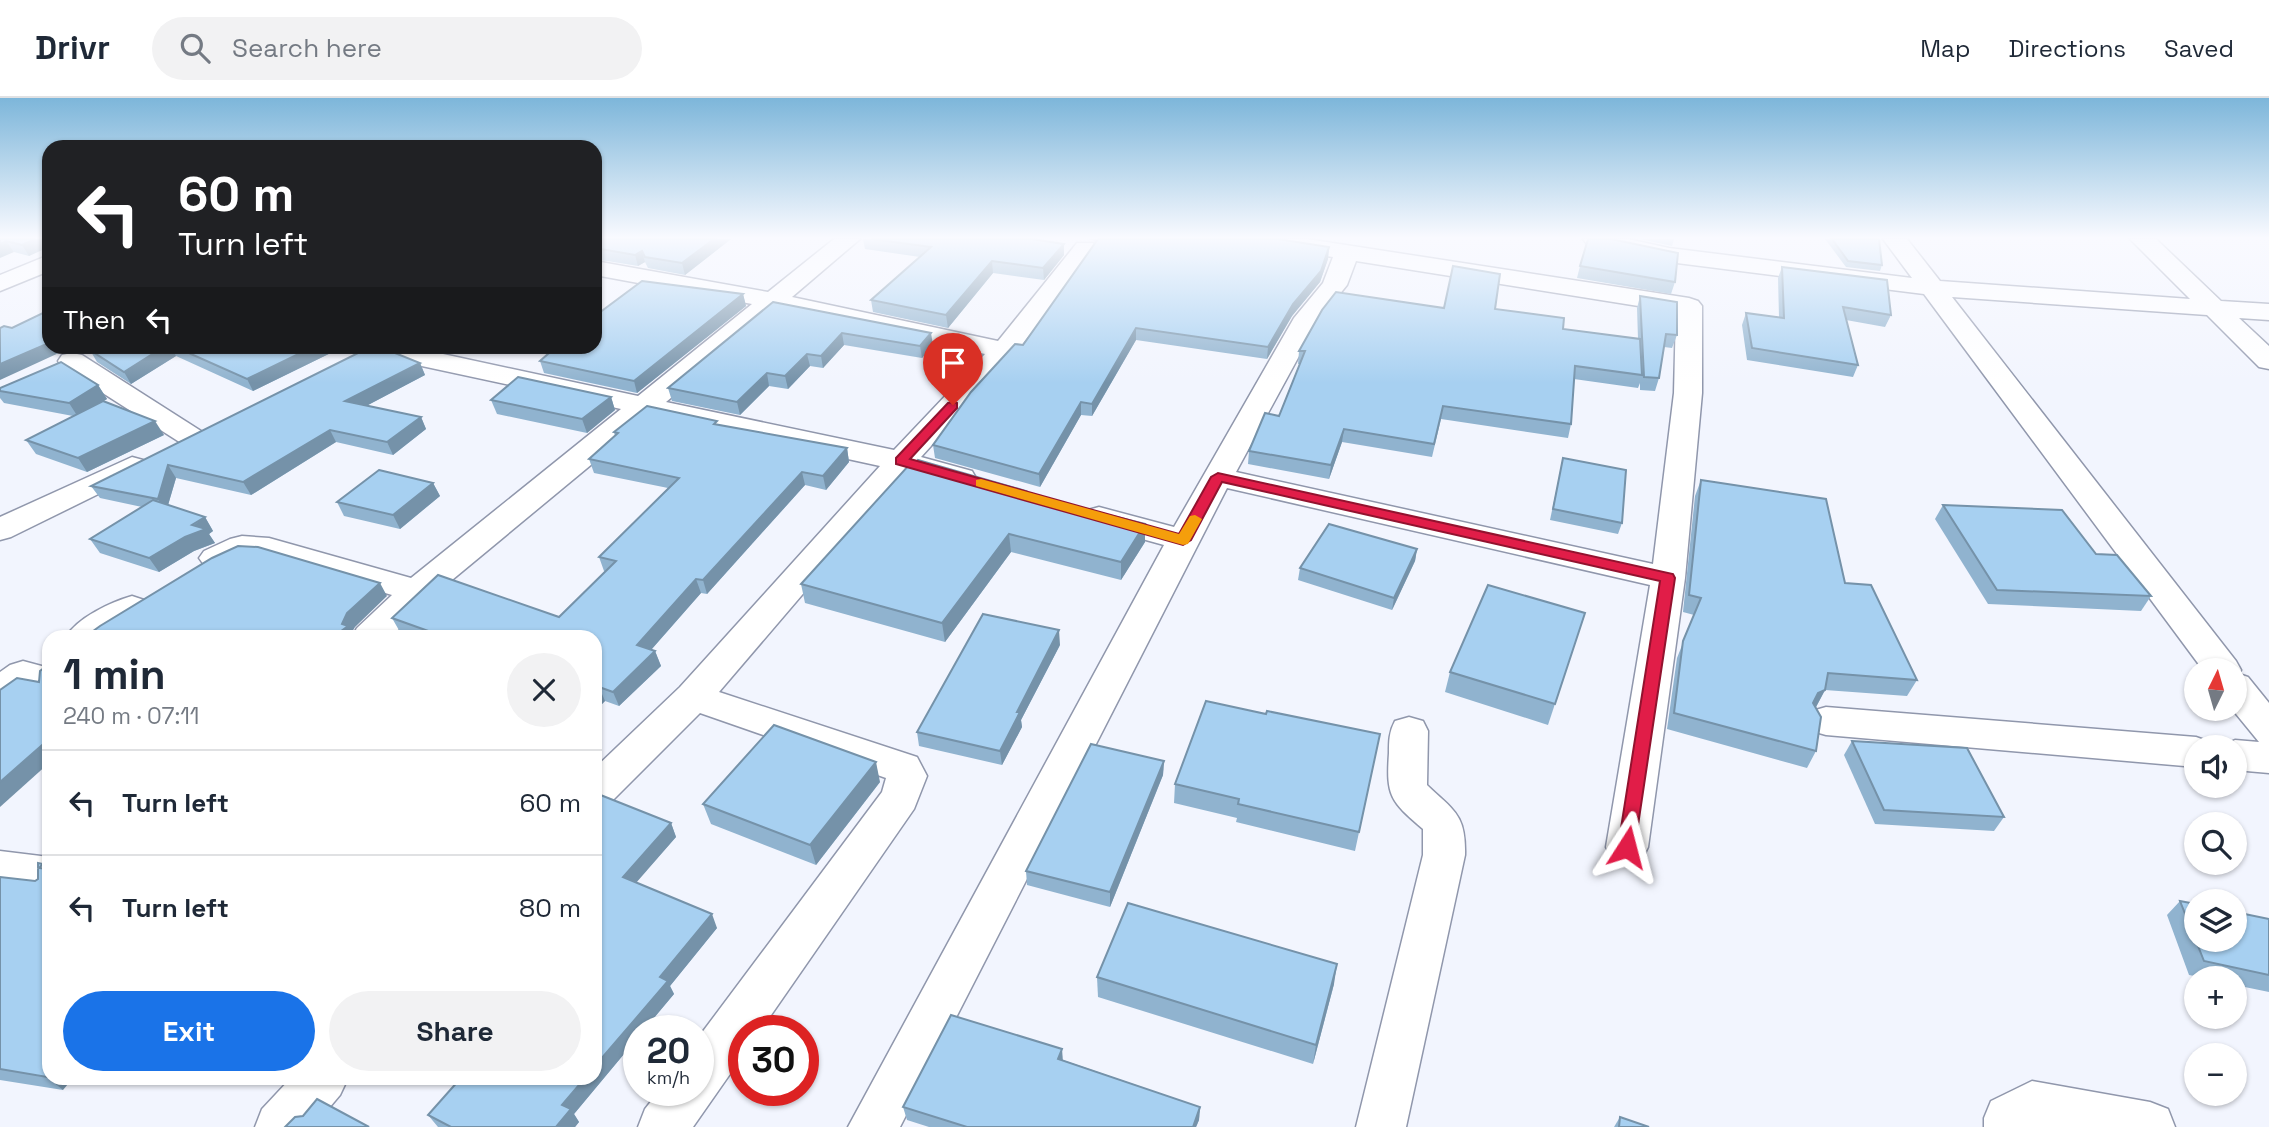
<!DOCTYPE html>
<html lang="en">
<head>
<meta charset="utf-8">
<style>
	:root { --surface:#fff; --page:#f2f2f3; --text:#1f2937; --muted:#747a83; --line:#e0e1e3; --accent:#1a73e8 }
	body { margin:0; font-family:"Space Grotesk",sans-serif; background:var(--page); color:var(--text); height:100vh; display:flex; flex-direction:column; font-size:26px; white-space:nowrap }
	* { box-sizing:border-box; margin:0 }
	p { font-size:23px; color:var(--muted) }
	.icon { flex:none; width:38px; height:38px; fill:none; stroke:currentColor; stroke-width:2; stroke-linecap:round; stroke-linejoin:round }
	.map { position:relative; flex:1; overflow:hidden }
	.drawer { position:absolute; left:42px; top:532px; width:560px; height:455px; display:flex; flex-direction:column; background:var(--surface); border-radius:21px; box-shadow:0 2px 5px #0004 }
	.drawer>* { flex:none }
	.top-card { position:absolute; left:42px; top:42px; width:560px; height:214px; border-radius:21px; box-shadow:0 2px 5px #0004; background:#202124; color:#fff; overflow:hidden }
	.needle { width:46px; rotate:5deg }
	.controls { position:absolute; left:2184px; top:560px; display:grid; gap:14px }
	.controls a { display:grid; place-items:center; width:63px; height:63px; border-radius:50%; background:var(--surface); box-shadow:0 2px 5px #0004; font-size:35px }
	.speed { position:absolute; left:623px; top:917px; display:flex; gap:14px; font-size:35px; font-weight:700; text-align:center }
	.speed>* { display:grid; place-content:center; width:91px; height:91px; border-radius:50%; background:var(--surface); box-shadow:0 2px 5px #0004; line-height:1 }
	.speed small { font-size:18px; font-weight:400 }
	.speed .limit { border:10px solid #d22; background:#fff; color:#111 }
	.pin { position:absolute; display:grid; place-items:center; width:60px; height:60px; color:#fff; margin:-72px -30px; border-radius:50% 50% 50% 0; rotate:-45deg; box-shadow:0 0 7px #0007 }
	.pin .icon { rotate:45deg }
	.me { position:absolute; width:77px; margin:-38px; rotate:9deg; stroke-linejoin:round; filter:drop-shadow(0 0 5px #0008) }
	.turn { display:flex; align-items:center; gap:24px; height:147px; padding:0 21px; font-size:32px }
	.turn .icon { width:91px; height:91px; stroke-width:2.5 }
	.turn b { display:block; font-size:49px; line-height:60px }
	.then { display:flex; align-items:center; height:66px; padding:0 21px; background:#0003; gap:14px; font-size:26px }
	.round { display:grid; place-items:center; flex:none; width:74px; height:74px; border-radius:37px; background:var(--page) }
	.head { display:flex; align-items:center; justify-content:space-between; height:119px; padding:0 21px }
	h1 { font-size:42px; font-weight:800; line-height:52px }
	.button { display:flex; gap:14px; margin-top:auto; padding:14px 21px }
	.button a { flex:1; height:80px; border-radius:42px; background:var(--accent); color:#fff; font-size:28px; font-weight:800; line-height:80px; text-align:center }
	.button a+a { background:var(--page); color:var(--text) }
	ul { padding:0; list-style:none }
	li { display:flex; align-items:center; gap:21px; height:105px; padding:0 21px; border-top:2px solid var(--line) }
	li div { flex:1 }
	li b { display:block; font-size:26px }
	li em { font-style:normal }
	header { display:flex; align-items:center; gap:42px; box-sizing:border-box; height:98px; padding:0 35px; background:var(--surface); border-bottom:2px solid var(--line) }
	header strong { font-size:33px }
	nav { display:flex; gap:38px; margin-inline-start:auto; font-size:24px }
	.search { width:490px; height:63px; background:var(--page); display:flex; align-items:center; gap:18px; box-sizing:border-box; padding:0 24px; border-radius:38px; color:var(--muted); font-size:26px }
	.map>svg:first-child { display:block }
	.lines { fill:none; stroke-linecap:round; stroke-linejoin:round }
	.minor-casing { stroke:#9097ac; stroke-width:3 }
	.minor { fill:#fff; fill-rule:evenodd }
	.wall { fill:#90b3cf }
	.shaded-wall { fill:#7592a9 }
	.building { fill:#a7d0f1; stroke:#7592a9; stroke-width:2 }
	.route { fill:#e11d48; stroke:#92132f; stroke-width:2 }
	.slow { fill:#f59e0b }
</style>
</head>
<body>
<header>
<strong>Drivr</strong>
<div class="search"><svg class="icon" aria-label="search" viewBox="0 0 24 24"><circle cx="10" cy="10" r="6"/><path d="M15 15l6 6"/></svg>Search here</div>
<nav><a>Map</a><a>Directions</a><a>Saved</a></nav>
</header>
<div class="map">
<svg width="2269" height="1029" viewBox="0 0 2269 1029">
	<rect width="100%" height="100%" fill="#f2f5fe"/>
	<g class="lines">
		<defs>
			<g id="minor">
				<path d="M834,141H860L792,199L998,243L1077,145H1093L1097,150L1013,258L921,359L972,373L976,380L972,387L961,389L907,374L719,594L917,659L927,678L914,711L760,933H744V956L693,1029H638L645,1011L660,992H698V940L882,694L886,680L700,615L609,706L595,711V670L680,589L880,368L650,318L429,501L391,539H352L357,530L392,497L267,460L246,459L216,471L204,467L199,460L204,453L230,441L242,438L269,440L411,480L621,311L366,256L357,254L353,248H406L638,298L752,206L595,177V163L768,194ZM778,211L985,256L894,352L666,304Z"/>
				<path d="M1250,141H1307L1689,200L1698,203L1702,208V295L1685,480L1648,749L1642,761L1627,766L1612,761L1606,749L1650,487L1227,390L900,1029H848L1164,447L1088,426L1083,419L1088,412L1099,409L1174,429L1294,220L1323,185L1333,159L1262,148L1254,146ZM1356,163L1676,214L1674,295L1653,466L1236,374L1318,223L1347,187Z"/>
				<path d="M1583,141H1628L1669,150L1912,180L1883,141H1907L1940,183L2190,201L2130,141H2156L2221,203L2269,206V222L2239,220L2269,248V271L2259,269L2207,217L1952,199L2236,563L2241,572L2239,576L2248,579L2269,605V675L2235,672V649H2220L2235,642L2259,644L2232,611H2235V572H2203L1924,196L1669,164L1587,146Z"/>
				<path d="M49,157V173L0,193V177Z"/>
				<path d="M72,255L82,257L201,333L206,339L201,345L191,348L181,345L62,269L58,263L62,257Z"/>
				<path d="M132,359L143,362L147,368L143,374L11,439L0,442V419Z"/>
				<path d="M132,498L144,502L149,510C131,540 97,539 66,539C77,520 111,504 132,498Z"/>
				<path d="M23,563L49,570V596L29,591L13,603L0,607V574L10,567Z"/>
				<path d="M1826,609L2196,639L2210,644L2213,649H2196V669L1826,637L1812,633L1807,623L1812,613Z"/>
				<path d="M1409,619L1423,623L1428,633L1427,687C1454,713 1466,716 1465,757L1406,1029H1356L1423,757V731C1390,703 1386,698 1389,655C1389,643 1389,634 1395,623Z"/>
				<path d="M0,753L49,759V795L0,789Z"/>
				<path d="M291,980H348L340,997L313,1029H255L262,1011Z"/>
				<path d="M2032,983L2150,1004L2168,1011L2175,1029H1984V1020L1991,1003Z"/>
			</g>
		</defs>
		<use href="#minor" class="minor-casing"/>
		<use href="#minor" class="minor"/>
	</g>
	<g class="wall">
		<path d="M0,141H49L29,158L14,154Z"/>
		<path d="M595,141H731L685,177L648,170L645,164L638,168L595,161Z"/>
		<path d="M863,141H1032L1064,146V157L1044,182L993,175L948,230L873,214L871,202L920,159L865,151Z"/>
		<path d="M1085,141H1278L1329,149L1328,161L1320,184L1292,218L1267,261L1136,242L1092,318L1081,317L1040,389L935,360L933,347L1023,247L1095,145L1093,142Z"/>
		<path d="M1640,141H1674L1672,148Z"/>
		<path d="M1825,141H1879L1882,167L1880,173L1846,169Z"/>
		<path d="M1580,168L1675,184L1671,196L1577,180Z"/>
		<path d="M1782,169L1891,217L1885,229L1846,222L1858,267L1853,279L1747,262L1742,227L1746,215L1779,219L1778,180Z"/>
		<path d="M743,196L746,208L637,295L544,275L540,263Z"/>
		<path d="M1640,198L1677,237L1672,250L1664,249L1659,280L1655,293L1640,292V285L1638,290L1574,281L1571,326L1568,340L1441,321L1432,359L1342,344L1329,381L1248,366L1249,353L1279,318L1300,266H1298L1299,253L1444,210L1495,211L1563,231L1638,241L1637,210Z"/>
		<path d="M773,204L933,247L922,260L844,247L823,270L810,268L788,291L769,288L740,317L672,303L668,290Z"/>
		<path d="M98,248H345L253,293L176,258L131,286L97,264L90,252Z"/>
		<path d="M420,265L425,277L366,308L421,319L426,331L393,357L336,344L251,397L176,380L168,407L205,419L213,433L209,436L215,445L194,453L159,474L100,455L90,441L142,409L100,400L91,388Z"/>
		<path d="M98,287L107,301L103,303L164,337L87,374L36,356L26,342L73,318L4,305L0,300V290Z"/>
		<path d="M611,299L615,312L587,335L497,316L491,302Z"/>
		<path d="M718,327L847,350L849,364L826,392L805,387L707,496L701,495L651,552L655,553L661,568L619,608L605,603L595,613V539H414L400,534L392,520L559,519L605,473H604L599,459L668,390L594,375L589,361L615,338L614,334Z"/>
		<path d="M1563,360L1622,425L1618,436L1550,422Z"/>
		<path d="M1701,382L1845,485L1917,582L1907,598L1825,592L1816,609V653L1807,670L1667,631L1677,560L1694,517L1683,514L1695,398Z"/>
		<path d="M433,385L440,398L400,431L344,418L337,404Z"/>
		<path d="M1026,393V397L1145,444L1121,482L1011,454L945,544L805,505L801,486Z"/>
		<path d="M1943,407L2096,456L2151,498L2141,513L1988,506L1935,421Z"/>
		<path d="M1417,451L1415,463L1392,512L1298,482L1300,470Z"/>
		<path d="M1585,515L1548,627L1445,594L1450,574Z"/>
		<path d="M1060,547L1021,622L1022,629L1002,667L919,648L917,634Z"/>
		<path d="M1266,616L1376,655L1355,753L1236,724L1237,720L1174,705L1175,686Z"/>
		<path d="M1852,643L2004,719L1994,733L1875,726L1844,657Z"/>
		<path d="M1164,663L1163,677L1110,809L1027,787L1026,773Z"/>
		<path d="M880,684L816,767L711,726L703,706Z"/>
		<path d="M595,697L671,725L676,739L636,784L717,830L670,888L674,896L643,933H639V938L574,1016L579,1024L575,1029H438L428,1017L455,987L442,980H595Z"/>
		<path d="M43,766L48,771L63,992L0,982V779L35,783L38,781Z"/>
		<path d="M2180,803L2269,821V894L2235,887V880H2204L2189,877L2167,817Z"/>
		<path d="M1097,879L1334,886L1313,966L1098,899Z"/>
		<path d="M1063,962L1200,1009L1199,1022L1196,1029H929L907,1022L903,1009Z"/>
		<path d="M1620,1019L1649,1029H1614Z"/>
	</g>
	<g class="shaded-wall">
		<path d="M35,141H49V149L29,158L22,147Z"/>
		<path d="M714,141H731L685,177L682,165Z"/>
		<path d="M6,143L14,154L0,160V146Z"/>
		<path d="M1064,146V157L1044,182L1043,170Z"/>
		<path d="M1329,149L1328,161L1320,184L1292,218L1267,261L1268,249L1293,206Z"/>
		<path d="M642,153L645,164L638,168L635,157Z"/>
		<path d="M992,163L993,175L948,230L946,217Z"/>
		<path d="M743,196L746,208L637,295L634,283Z"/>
		<path d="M1136,230V242L1092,318V306Z"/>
		<path d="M842,235L844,247L823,270L821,258Z"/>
		<path d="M931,235L933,247L922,260L920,248Z"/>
		<path d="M49,245V248H74L0,282V266Z"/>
		<path d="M165,248H170L176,258L131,286L124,274Z"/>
		<path d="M315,248H345L253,293L247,281Z"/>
		<path d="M807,256L810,268L788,291L785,278Z"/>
		<path d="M420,265L425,277L351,316L345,303Z"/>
		<path d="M767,275L769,288L740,317L737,304Z"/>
		<path d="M98,287L107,301L78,319L69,305Z"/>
		<path d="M611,299L615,312L587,335L582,321Z"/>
		<path d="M1081,304V317L1040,389L1039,376Z"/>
		<path d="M421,319L426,331L393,357L387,344Z"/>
		<path d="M155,323L164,337L87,374L78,360Z"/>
		<path d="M1344,331L1342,344L1329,381L1331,367Z"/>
		<path d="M330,332L336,344L251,397L243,384Z"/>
		<path d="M847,350L849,364L826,392L823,378Z"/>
		<path d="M168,367L176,380L166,414L158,401Z"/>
		<path d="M802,374L805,387L707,496L703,482Z"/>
		<path d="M433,385L440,398L400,431L393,417Z"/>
		<path d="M205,419L213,433L209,436L215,445L194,453L159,474L149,460Z"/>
		<path d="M1145,426V444L1121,482V464Z"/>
		<path d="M1009,436L1011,454L945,544L942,525Z"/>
		<path d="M1417,451L1415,463L1392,512L1394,500Z"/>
		<path d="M696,481L701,495L643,561L637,547Z"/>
		<path d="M380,485L387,498L355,529L352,534L355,539H333L347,515Z"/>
		<path d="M1059,532L1060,547L1021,622L1022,629L1002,667L1000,653L1017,614Z"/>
		<path d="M655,553L661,568L619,608L613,594Z"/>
		<path d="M599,589L605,603L595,613V593Z"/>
		<path d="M1825,592L1816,609L1810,612L1818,595Z"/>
		<path d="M49,641V665L0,709V684Z"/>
		<path d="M1164,663L1163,677L1110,809V794Z"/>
		<path d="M876,664L880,684L816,767L810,747Z"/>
		<path d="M671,725L676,739L629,793L623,779Z"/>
		<path d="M712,816L717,830L670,888L674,896L643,933H639V938L574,1016L579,1024L575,1029H556L562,1007L585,980H595V968L660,879Z"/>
		<path d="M1337,866L1334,886L1313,966L1316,947Z"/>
		<path d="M1062,951L1063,964L1058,961Z"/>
		<path d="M49,977V980H73L63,992L47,979Z"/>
		<path d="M1200,1009L1199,1022L1196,1029H1193Z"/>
	</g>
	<g class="building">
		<path d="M0,141H35L22,147L6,143L0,146Z"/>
		<path d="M595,141H714L682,165L645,159L642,153L635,157L595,150Z"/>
		<path d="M871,141H1032L1064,146L1043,170L992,163L946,217L871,202L931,149Z"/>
		<path d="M1098,141H1278L1329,149L1321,173L1293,206L1268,249L1136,230L1092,306L1081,304L1039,376L933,347L971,294L1015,246L1023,247Z"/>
		<path d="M1588,141H1611L1678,155L1675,184L1580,168Z"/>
		<path d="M1832,141H1879L1882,167L1848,163Z"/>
		<path d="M1453,168L1500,176L1495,211L1564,220L1563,231L1640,241L1642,277L1575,268L1571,326L1443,308L1434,346L1344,331L1331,367L1249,353L1265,315L1279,318L1305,253H1299L1322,212L1336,194L1444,210Z"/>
		<path d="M1782,169L1887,182L1891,217L1843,209L1858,267L1752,250L1746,215L1784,220Z"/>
		<path d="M642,183L743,196L634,283L540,263L557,248H595V218Z"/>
		<path d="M1640,198L1677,204V237L1666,236L1659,280L1644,279Z"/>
		<path d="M773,204L931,235L920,248L842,235L821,258L807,256L785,278L767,275L737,304L668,290Z"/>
		<path d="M49,212V245L0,266V230L4,228L12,230Z"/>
		<path d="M98,248H165L124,274L90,252Z"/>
		<path d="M173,248H315L247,281Z"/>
		<path d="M370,249L390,253L420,265L345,303L421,319L387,344L330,332L243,384L168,367L158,401L91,388Z"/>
		<path d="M61,264L98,287L69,305L0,293V290Z"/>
		<path d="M518,279L611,299L582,321L491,302Z"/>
		<path d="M103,303L155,323L78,360L26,342Z"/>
		<path d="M647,308L717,323L714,326L847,350L823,378L802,374L703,482L696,481L637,547L655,553L613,594L599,589L595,593V539H445L392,520L438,477L559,519L616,463L599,459L679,380L589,361L618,335L614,334Z"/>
		<path d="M1563,360L1626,372L1622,425L1553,411Z"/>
		<path d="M918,362L1026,393L1024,396L1145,426L1121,464L1009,436L942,525L801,486L909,367L914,368Z"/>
		<path d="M379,372L433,385L393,417L337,404Z"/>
		<path d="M1701,382L1826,401L1845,485L1871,487L1917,582L1828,575L1825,592L1818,595L1813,605L1821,619L1816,653L1674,615L1683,543L1701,500L1689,497Z"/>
		<path d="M153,402L205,419L192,427L206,431L185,439L149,460L90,441Z"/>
		<path d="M1943,407L2062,412L2096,456L2117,457L2151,498L1997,492Z"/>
		<path d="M1329,426L1417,451L1394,500L1300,470Z"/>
		<path d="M238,448L258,449L380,485L347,515L342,526L348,528L333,539H85L100,528L212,460Z"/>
		<path d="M1488,487L1585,515L1555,606L1450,574Z"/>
		<path d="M983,516L1059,532L1017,614H1020L1000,653L917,634Z"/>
		<path d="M49,566V641L0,684V592L17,580L39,584L40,573Z"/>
		<path d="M1206,603L1266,616L1267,613L1380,636L1359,734L1238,706L1239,701L1175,686Z"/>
		<path d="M774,627L876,664L810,747L703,706Z"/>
		<path d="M1852,643L1967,650L2004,719L1884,712Z"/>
		<path d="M1091,646L1164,663L1110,794L1026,773Z"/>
		<path d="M598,696L671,725L623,779L712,816L660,879L668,883L595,968V697Z"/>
		<path d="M38,765L43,766L39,770L49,771V977L47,979L0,971V779L35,783L38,781Z"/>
		<path d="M2180,803L2196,806V842H2235V814L2269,821V877L2204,863Z"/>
		<path d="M1128,805L1337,866L1316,947L1097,879Z"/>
		<path d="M951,917L1062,951L1058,961L1200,1009L1193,1029H967L903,1009Z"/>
		<path d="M459,980H585L562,1007L571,1011L556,1029H451L428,1017L460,981Z"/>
		<path d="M317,1001L369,1029H285L295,1019L303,1018Z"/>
		<path d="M1620,1019L1649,1029H1619Z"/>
	</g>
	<linearGradient id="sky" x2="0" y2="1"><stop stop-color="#7db6da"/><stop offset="0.49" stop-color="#f9faff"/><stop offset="1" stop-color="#f9faff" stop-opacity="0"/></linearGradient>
	<rect width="2269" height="285" fill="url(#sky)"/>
	<path class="route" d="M953,304L957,305V310L910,361L1179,436L1211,379L1218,375L1673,476L1675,480L1634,754L1627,756L1621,754L1618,749L1660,483L1222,384L1191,442L1183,447L896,366V360L948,305Z"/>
	<path class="slow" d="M981,381L1179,436L1190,418L1195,417L1202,421L1188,446L1183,447L976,388V382Z"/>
</svg>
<div class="controls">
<a><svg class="needle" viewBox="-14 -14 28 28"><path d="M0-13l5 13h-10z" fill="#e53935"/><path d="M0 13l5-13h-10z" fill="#747a83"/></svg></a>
<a><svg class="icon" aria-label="sound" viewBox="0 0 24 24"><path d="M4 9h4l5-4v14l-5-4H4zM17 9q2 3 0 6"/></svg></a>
<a><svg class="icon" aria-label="search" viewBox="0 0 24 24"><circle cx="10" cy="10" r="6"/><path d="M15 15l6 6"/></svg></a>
<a><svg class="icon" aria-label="layers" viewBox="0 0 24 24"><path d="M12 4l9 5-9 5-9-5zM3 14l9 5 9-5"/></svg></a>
<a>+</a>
<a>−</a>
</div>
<div class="speed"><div>20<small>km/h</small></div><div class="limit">30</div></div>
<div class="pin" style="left:953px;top:307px;background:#d93025"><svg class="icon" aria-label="arrive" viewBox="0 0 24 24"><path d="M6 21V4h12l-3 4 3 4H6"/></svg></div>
<svg class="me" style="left:1627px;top:749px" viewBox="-20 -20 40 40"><path d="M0-17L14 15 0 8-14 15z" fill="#e11d48" stroke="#fff" stroke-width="4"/></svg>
<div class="top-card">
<div class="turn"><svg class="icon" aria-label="left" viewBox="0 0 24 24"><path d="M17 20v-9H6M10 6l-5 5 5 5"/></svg><div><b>60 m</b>Turn left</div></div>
<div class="then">Then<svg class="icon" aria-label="left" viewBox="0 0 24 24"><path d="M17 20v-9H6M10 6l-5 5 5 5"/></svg></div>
</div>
<section class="drawer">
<div class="head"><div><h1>1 min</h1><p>240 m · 07:11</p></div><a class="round"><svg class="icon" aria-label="close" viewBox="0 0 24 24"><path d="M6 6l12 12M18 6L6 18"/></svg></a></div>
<ul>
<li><svg class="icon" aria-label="left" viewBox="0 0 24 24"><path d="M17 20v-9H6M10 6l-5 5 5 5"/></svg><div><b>Turn left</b></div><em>60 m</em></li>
<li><svg class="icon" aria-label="left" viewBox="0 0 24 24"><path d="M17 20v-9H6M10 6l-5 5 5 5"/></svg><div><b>Turn left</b></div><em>80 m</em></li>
</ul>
<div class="button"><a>Exit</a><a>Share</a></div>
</section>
</div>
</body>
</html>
